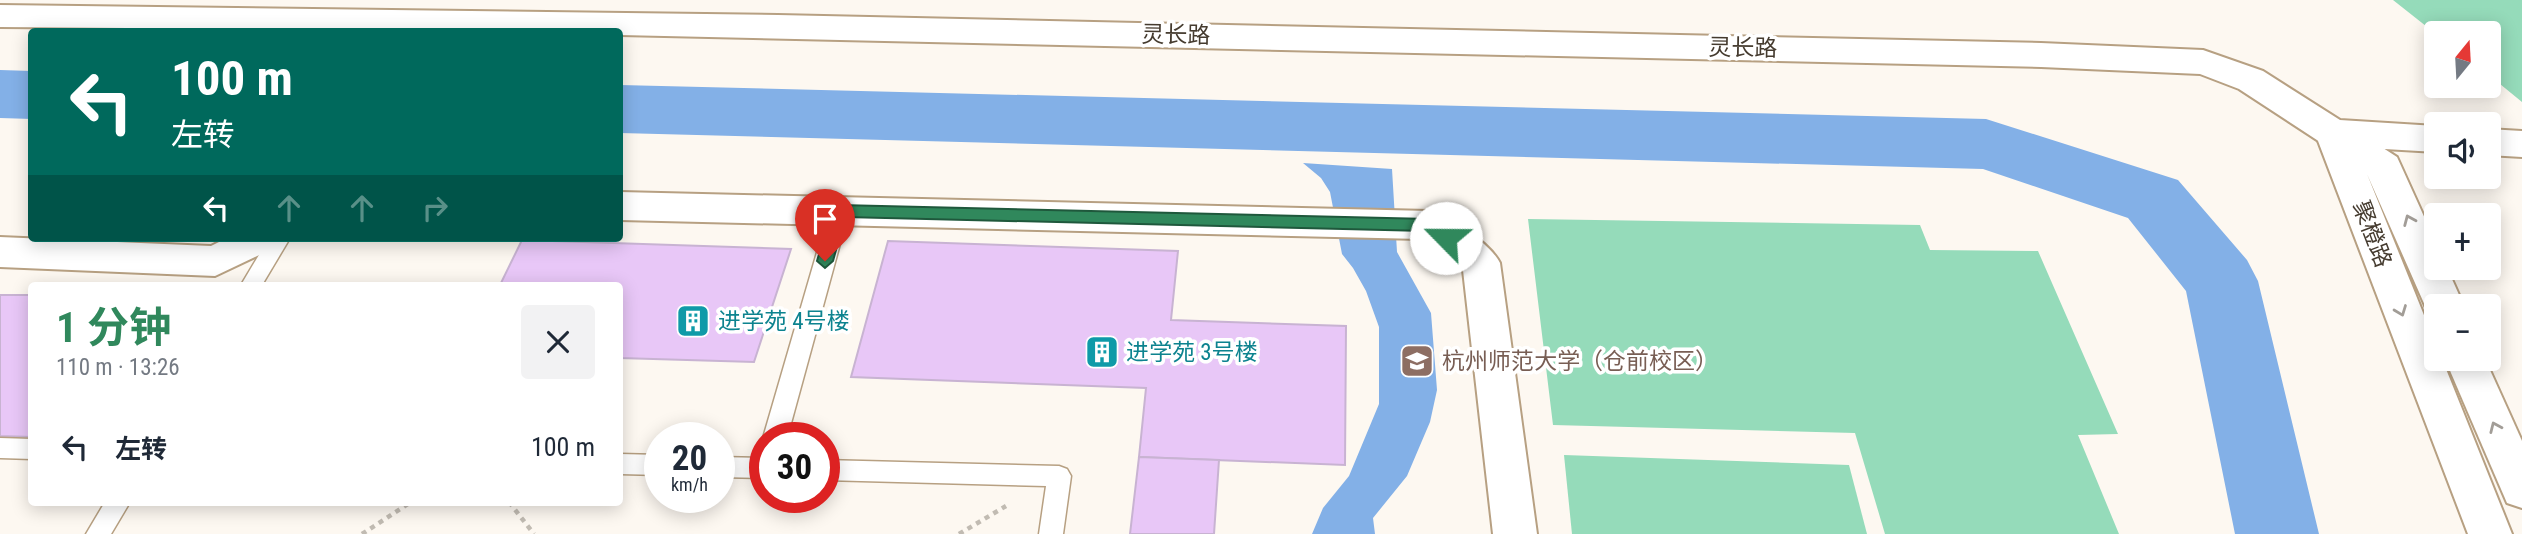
<!DOCTYPE html>
<html lang="zh">
<head>
<meta charset="utf-8">
<style>
	:root { --surface:#fff; --page:#f2f2f3; --text:#1f2937; --muted:#747a83; --accent:#30885c }
	body { margin:0; font-family:"Roboto Condensed","Noto Sans SC",sans-serif; background:var(--page); color:var(--text); height:100vh; display:flex; flex-direction:column; font-size:26px; white-space:nowrap }
	* { box-sizing:border-box; margin:0 }
	p { font-size:23px; color:var(--muted) }
	.icon { flex:none; width:38px; height:38px; fill:none; stroke:currentColor; stroke-width:2; stroke-linecap:round; stroke-linejoin:round }
	.map { position:relative; flex:1; overflow:hidden }
	.drawer { position:absolute; left:28px; top:282px; width:595px; height:224px; display:flex; flex-direction:column; background:var(--surface); border-radius:7px; box-shadow:0 4px 18px #0003 }
	.drawer>* { flex:none }
	.hud { position:absolute; left:28px; top:28px; width:595px; height:214px; border-radius:7px; box-shadow:0 4px 18px #0003; background:#00695c; color:#fff; overflow:hidden }
	.needle { width:46px; rotate:18deg }
	.fabs { position:absolute; left:2424px; top:21px; display:grid; gap:14px }
	.fabs a { display:grid; place-items:center; width:77px; height:77px; border-radius:7px; background:var(--surface); box-shadow:0 4px 18px #0003; font-size:35px }
	.speed { position:absolute; left:644px; top:422px; display:flex; gap:14px; font-size:35px; font-weight:700; text-align:center }
	.speed>* { display:grid; place-content:center; width:91px; height:91px; border-radius:50%; background:var(--surface); box-shadow:0 4px 18px #0003; line-height:1 }
	.speed small { font-size:18px; font-weight:400 }
	.speed .limit { border:10px solid #d22; background:#fff; color:#111 }
	.pin { position:absolute; display:grid; place-items:center; width:60px; height:60px; color:#fff; margin:-72px -30px; border-radius:50% 50% 50% 0; rotate:-45deg; box-shadow:0 0 7px #0007 }
	.pin .icon { rotate:45deg }
	.me { position:absolute; width:77px; margin:-38px; rotate:293deg; stroke-linejoin:round; filter:drop-shadow(0 0 5px #0008) }
	.turn { display:flex; align-items:center; gap:24px; height:147px; padding:0 28px; font-size:32px }
	.turn .icon { width:91px; height:91px; stroke-width:2.5 }
	.turn b { display:block; font-size:49px; line-height:60px }
	.lanes { display:flex; align-items:center; height:66px; padding:0 28px; background:#0003; justify-content:center; gap:35px; direction:ltr }
	.lanes .off { opacity:.35 }
	.round { display:grid; place-items:center; flex:none; width:74px; height:74px; border-radius:7px; background:var(--page) }
	.headline { display:flex; align-items:center; justify-content:space-between; height:119px; padding:0 28px }
	h1 { font-size:42px; font-weight:700; line-height:52px; color:var(--accent) }
	ul { padding:0; list-style:none }
	li { display:flex; align-items:center; gap:21px; height:91px; padding:0 28px }
	li div { flex:1 }
	li b { display:block; font-size:26px }
	li em { font-style:normal }
	.map>svg:first-child { display:block }
	.green { fill:#95dbba }
	.water { fill:#83b0e7 }
	.lines { fill:none; stroke-linecap:round; stroke-linejoin:round }
	.river { fill:#83b0e7; fill-rule:evenodd }
	.building { fill:#e8c7f7; stroke:#c8b3d2; stroke-width:2 }
	.service-casing { stroke:#b7a082; stroke-width:3 }
	.minor-casing { stroke:#b7a082; stroke-width:4 }
	.tertiary-casing { stroke:#b7a082; stroke-width:4 }
	.path { stroke:#c1bbb2; stroke-width:4.5; stroke-dasharray:5 5; stroke-linecap:butt }
	.service { fill:#fff; fill-rule:evenodd }
	.minor { fill:#fff; fill-rule:evenodd }
	.tertiary { fill:#fff; fill-rule:evenodd }
	.oneway { stroke:#a29d97 }
	.route { fill:#30885c; stroke:#1f583c; stroke-width:2 }
	.labels { text-anchor:middle; dominant-baseline:central; stroke-width:7; stroke-linejoin:round; paint-order:stroke }
	.street-label { font-size:23px; fill:#453b2f; stroke:#fff }
	.culture-label { font-size:23px; fill:#0d838f; stroke:#fff; text-anchor:start }
	.education-label { font-size:23px; fill:#785e54; stroke:#fff; text-anchor:start }
</style>
</head>
<body>
<div class="map">
<svg width="2522" height="534" viewBox="0 0 2522 534">
	<rect width="100%" height="100%" fill="#fdf8f1"/>
	<g class="green">
		<path d="M2393,0H2522V102L2489,75L2488,33L2436,34Z"/>
		<path d="M1528,219L1920,225L1930,250L2038,251L2118,434L2078,435L2119,534H1885L1855,433L1553,425Z"/>
		<path d="M1564,455L1849,465L1867,534H1572Z"/>
	</g>
	<path class="water" d="M1303,163L1392,169L1397,252L1431,313L1437,390L1430,422L1407,476L1373,518L1375,534H1312L1323,508L1349,476L1379,404V327L1366,291L1353,268L1342,254L1330,192L1321,178Z"/>
	<g class="lines">
		<g class="river">
			<path d="M0,70L32,71V119L0,118Z"/>
			<path d="M620,85L1986,119L2178,180L2247,260L2258,281L2319,534H2235L2186,291L2128,218L1983,169L620,133Z"/>
		</g>
	</g>
	<g class="building">
		<path d="M522,240L791,249L754,362L620,358V285H500Z"/>
		<path d="M888,241L1178,251L1171,320L1346,326L1345,465L1139,457L1146,388L851,377Z"/>
		<path d="M0,295H32V437L0,436Z"/>
		<path d="M1139,457L1219,460L1214,534H1130Z"/>
	</g>
	<g class="lines">
		<defs>
			<g id="service">
				<path d="M839,203L846,206L849,211L787,438H765V441L763,438L829,211L832,206Z"/>
				<path d="M269,238H290L262,285H241Z"/>
				<path d="M0,438L32,439V459L0,458Z"/>
				<path d="M620,454L660,455V475L620,474Z"/>
				<path d="M719,457L765,458V478L719,477Z"/>
				<path d="M824,460L1059,466L1067,469L1071,476L1063,534H1039L1046,486L824,480Z"/>
				<path d="M105,502H130L111,534H86Z"/>
			</g>
			<g id="minor">
				<path d="M0,5L778,15L2041,43L2203,50L2263,71L2340,120L2436,126V152L2333,146L2320,142L2239,89L2200,74L2041,67L620,35V32L0,27Z"/>
				<path d="M2488,129L2522,131V157L2488,155Z"/>
				<path d="M620,192L1429,211C1450,217 1490,243 1500,263L1537,534H1493L1463,270L1421,239L620,220Z"/>
				<path d="M0,237L211,246L227,238H280L274,248L215,276L0,267Z"/>
			</g>
			<g id="tertiary">
				<path d="M2333,120L2346,124L2397,157L2436,243V268H2447L2464,306H2436V319L2430,317L2367,174L2436,345V359H2442L2512,534H2468L2315,133L2320,124Z"/>
				<path d="M2445,359H2485L2522,441V508L2507,503Z"/>
			</g>
		</defs>
		<use href="#service" class="service-casing"/>
		<use href="#minor" class="minor-casing"/>
		<use href="#tertiary" class="tertiary-casing"/>
		<g class="path">
			<path d="M509,502L534,534"/>
			<path d="M362,534L411,502"/>
			<path d="M959,534L1006,506"/>
		</g>
		<use href="#service" class="service"/>
		<use href="#minor" class="minor"/>
		<use href="#tertiary" class="tertiary"/>
	</g>
	<defs><path id="oneway-chevron" d="M-2-3.5L2.5 0L-2 3.5" fill="none" stroke-width="1.6" stroke-linecap="round" stroke-linejoin="round" transform="scale(1.75)"/></defs>
	<g class="oneway">
		<use href="#oneway-chevron" transform="translate(2409 220) rotate(-113)"/>
		<use href="#oneway-chevron" transform="translate(2401 311) rotate(69)"/>
		<use href="#oneway-chevron" transform="translate(2495 427) rotate(-114)"/>
	</g>
	<path class="route" d="M839,205L1429,219L1454,238L1446,244L1426,231L845,217L833,261L825,268L817,261L832,211Z"/>
	<defs>
		<symbol id="building-square" viewBox="-11 -11 22 22"><rect x="-9" y="-9" width="18" height="18" rx="4" fill="#0f9aa8" stroke="#fff"/><path d="M-4-6H4V6H1V3H-1V6H-4ZM-2.5-4.3h1.7v1.8h-1.7ZM.8-4.3h1.7v1.8H.8ZM-2.5-1h1.7V.8h-1.7ZM.8-1h1.7V.8H.8Z" fill="#fff"/></symbol>
		<symbol id="university-square" viewBox="-11 -11 22 22"><rect x="-9" y="-9" width="18" height="18" rx="4" fill="#8d6e63" stroke="#fff"/><path d="M0-5L7-2L0 1L-7-2ZM-4 1L0 2.5L4 1V4Q0 6-4 4Z" fill="#fff"/></symbol>
	</defs>
	<g fill-rule="evenodd">
		<use href="#building-square" x="674" y="302" width="38" height="38"/>
		<use href="#building-square" x="1083" y="333" width="38" height="38"/>
		<use href="#university-square" x="1398" y="342" width="38" height="38"/>
	</g>
	<g class="labels">
		<g class="street-label">
			<text transform="translate(1176 35) rotate(1)">灵长路</text>
			<text transform="translate(1743 48) rotate(1)">灵长路</text>
			<text transform="translate(2372 234) rotate(69)">聚橙路</text>
		</g>
		<g class="culture-label">
			<text x="718" y="321">进学苑 4号楼</text>
			<text x="1126" y="352">进学苑 3号楼</text>
		</g>
		<g class="education-label">
			<text x="1442" y="361">杭州师范大学（仓前校区）</text>
		</g>
	</g>
</svg>
<div class="fabs">
<a><svg class="needle" viewBox="-14 -14 28 28"><path d="M0-13l5 13h-10z" fill="#e53935"/><path d="M0 13l5-13h-10z" fill="#747a83"/></svg></a>
<a><svg class="icon" aria-label="sound" viewBox="0 0 24 24"><path d="M4 9h4l5-4v14l-5-4H4zM17 9q2 3 0 6"/></svg></a>
<a>+</a>
<a>−</a>
</div>
<div class="speed"><div>20<small>km/h</small></div><div class="limit">30</div></div>
<div class="pin" style="left:825px;top:261px;background:#d93025"><svg class="icon" aria-label="arrive" viewBox="0 0 24 24"><path d="M6 21V4h12l-3 4 3 4H6"/></svg></div>
<svg class="me" style="left:1446px;top:238px" viewBox="-20 -20 40 40"><circle r="19" fill="#fff"/><path d="M0-13L10 11 0 6-10 11z" fill="#30885c"/></svg>
<div class="hud">
<div class="turn"><svg class="icon" aria-label="left" viewBox="0 0 24 24"><path d="M17 20v-9H6M10 6l-5 5 5 5"/></svg><div><b>100 m</b>左转</div></div>
<div class="lanes"><svg class="icon" aria-label="left" viewBox="0 0 24 24"><path d="M17 20v-9H6M10 6l-5 5 5 5"/></svg><svg class="icon off" aria-label="ahead" viewBox="0 0 24 24"><path d="M12 20V5M6 11l6-6 6 6"/></svg><svg class="icon off" aria-label="ahead" viewBox="0 0 24 24"><path d="M12 20V5M6 11l6-6 6 6"/></svg><svg class="icon off" aria-label="right" viewBox="0 0 24 24"><path d="M7 20v-9h11M14 6l5 5-5 5"/></svg></div>
</div>
<section class="drawer">
<div class="headline"><div><h1>1 分钟</h1><p>110 m · 13:26</p></div><a class="round"><svg class="icon" aria-label="close" viewBox="0 0 24 24"><path d="M6 6l12 12M18 6L6 18"/></svg></a></div>
<ul>
<li><svg class="icon" aria-label="left" viewBox="0 0 24 24"><path d="M17 20v-9H6M10 6l-5 5 5 5"/></svg><div><b>左转</b></div><em>100 m</em></li>
</ul>
</section>
</div>
</body>
</html>
